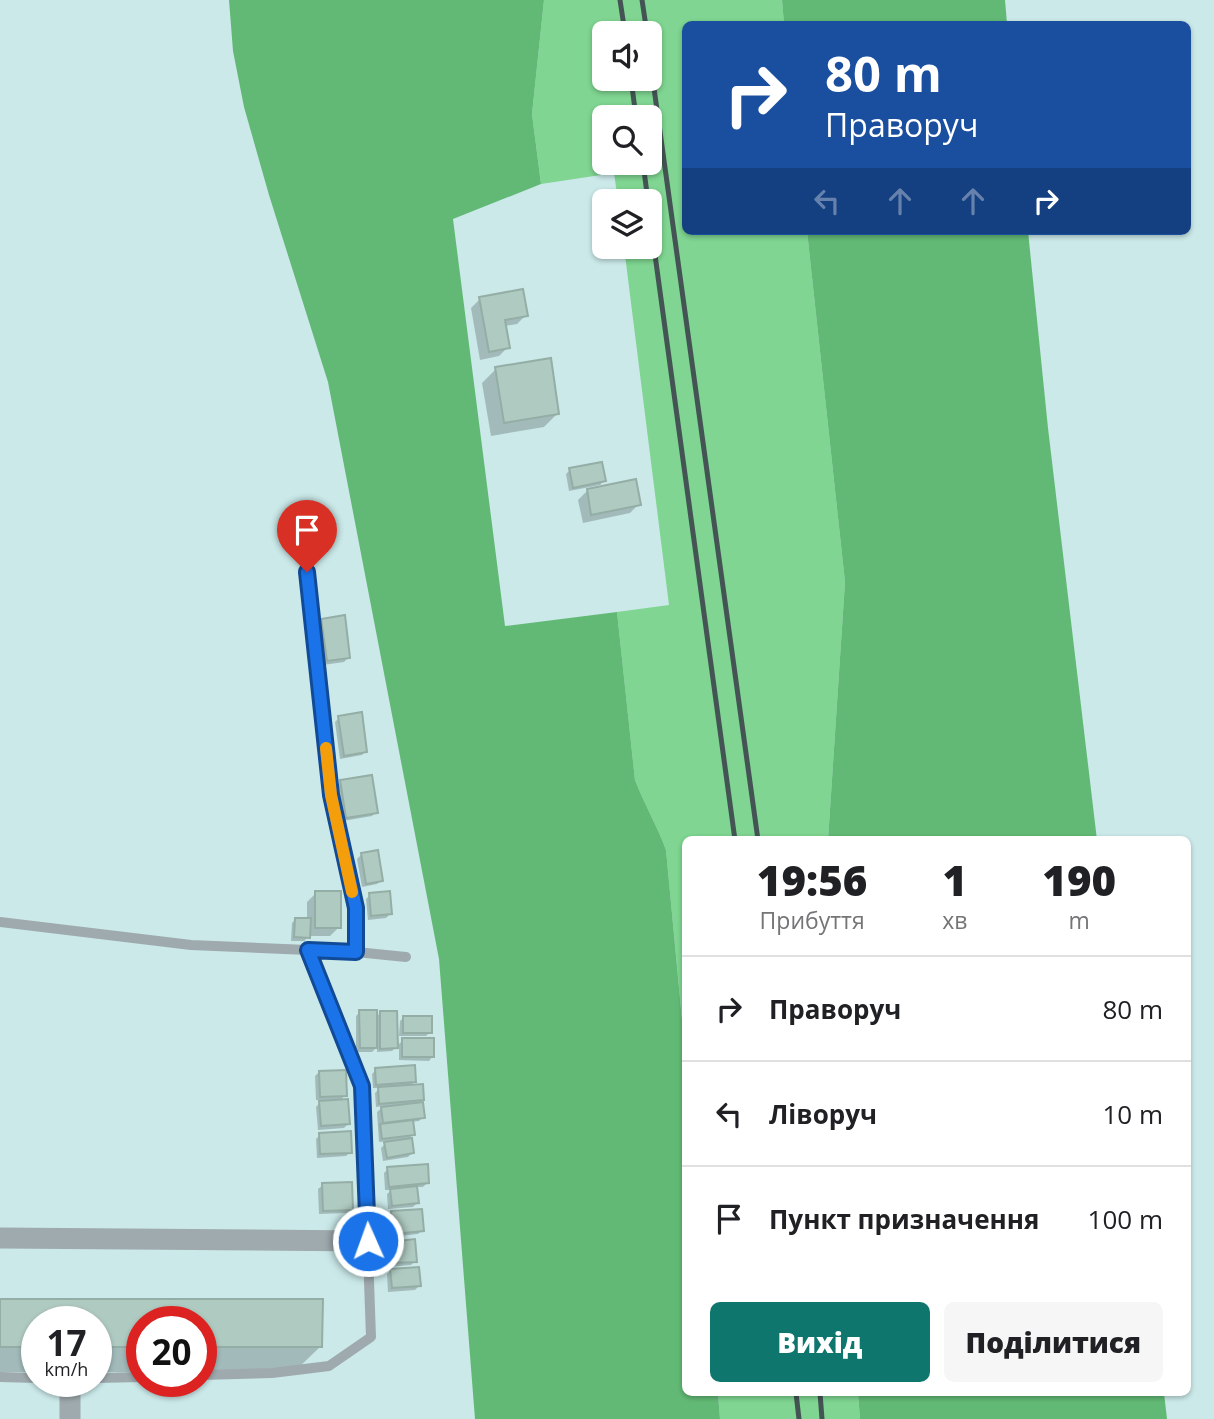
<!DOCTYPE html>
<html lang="uk">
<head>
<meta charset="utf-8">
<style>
	:root { --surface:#fff; --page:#f6f6f6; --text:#202124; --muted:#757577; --line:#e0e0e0; --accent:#0f766e }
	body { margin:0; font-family:"Open Sans",sans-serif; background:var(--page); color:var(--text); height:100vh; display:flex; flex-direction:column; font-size:26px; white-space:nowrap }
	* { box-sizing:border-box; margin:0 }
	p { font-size:23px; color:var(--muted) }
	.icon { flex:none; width:38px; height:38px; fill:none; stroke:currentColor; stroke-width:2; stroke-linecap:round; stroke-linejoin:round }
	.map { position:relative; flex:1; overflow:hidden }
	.sheet { position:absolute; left:682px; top:836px; width:509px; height:560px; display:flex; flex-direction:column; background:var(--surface); border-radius:10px; box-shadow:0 2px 5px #0004 }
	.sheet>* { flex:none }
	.guide { position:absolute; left:682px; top:21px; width:509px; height:214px; border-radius:10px; box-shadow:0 2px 5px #0004; background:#1a4fa0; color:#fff; overflow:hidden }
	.controls { position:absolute; left:592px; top:21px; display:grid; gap:14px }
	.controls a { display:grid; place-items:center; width:70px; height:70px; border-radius:10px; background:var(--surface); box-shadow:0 2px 5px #0004; font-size:35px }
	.speed { position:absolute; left:21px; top:1306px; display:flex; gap:14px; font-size:35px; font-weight:700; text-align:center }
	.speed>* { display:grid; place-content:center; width:91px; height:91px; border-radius:50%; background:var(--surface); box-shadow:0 2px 5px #0004; line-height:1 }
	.speed small { font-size:18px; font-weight:400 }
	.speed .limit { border:10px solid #d22; background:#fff; color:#111 }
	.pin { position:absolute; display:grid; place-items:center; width:60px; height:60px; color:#fff; margin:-72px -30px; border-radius:50% 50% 50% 0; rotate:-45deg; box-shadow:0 0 7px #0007 }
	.pin .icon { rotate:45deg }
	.me { position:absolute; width:77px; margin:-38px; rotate:358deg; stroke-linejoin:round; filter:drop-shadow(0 0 5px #0008) }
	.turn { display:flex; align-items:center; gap:24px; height:147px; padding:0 28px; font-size:32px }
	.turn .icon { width:91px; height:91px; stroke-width:2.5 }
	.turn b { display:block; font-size:49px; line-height:60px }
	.lanes { display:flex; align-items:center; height:66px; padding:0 28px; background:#0003; justify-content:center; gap:35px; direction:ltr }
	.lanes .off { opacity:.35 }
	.eta { display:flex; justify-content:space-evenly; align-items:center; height:119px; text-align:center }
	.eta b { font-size:42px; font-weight:800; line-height:49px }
	.primary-button { display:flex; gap:14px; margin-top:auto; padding:14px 28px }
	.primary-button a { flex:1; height:80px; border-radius:10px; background:var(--accent); color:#fff; font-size:28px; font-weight:800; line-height:80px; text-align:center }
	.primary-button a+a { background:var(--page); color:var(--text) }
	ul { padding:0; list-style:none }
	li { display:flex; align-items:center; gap:21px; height:105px; padding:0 28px; border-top:2px solid var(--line) }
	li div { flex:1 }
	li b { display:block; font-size:26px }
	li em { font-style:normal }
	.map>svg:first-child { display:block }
	.green { fill:#7fd591; fill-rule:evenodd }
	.forest { fill:#62b975 }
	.shadow { fill:#0003 }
	.building { fill:#afcac1; stroke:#94aea6; stroke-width:2 }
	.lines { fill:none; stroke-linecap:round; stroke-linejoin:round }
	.service { stroke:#9faaae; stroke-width:10 }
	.minor { stroke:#9faaae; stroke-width:21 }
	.rail { stroke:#445454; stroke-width:5 }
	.route-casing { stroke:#114b97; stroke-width:18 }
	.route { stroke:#1a73e8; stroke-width:12 }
	.slow { stroke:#f59e0b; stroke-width:12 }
</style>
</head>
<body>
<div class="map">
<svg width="1214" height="1419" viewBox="0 0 1214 1419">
	<rect width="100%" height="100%" fill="#cbe9e9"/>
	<g class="green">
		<path d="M544,0H782L784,24H686V231H807L845,582L828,840H686V1062L666,850C657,825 644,804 635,780L617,612L669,605L624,247H649V201H618L614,173L541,184L532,114ZM604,33H649V79H604ZM604,117H649V163H604Z"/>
		<path d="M718,1393H858L860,1419H720Z"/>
	</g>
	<g class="forest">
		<path d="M229,0H544L532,114L541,184L453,219L505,626L617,612L635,780C644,804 657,825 666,850L686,1062V1393H718L720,1419H475L439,959L328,382L269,195L244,107L233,51Z"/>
		<path d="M782,0H1005L1007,24H784Z"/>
		<path d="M807,231H1028L1048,428L1097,840H828L845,582Z"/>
		<path d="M858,1393H1164L1167,1419H860Z"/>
	</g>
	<g class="shadow">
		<path d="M480,299L526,315L517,324L504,326L508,347L499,356L480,360L471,308Z"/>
		<path d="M496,369L557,414L544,427L491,436L482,383Z"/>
		<path d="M570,470L604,481L600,485L569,491L566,474Z"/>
		<path d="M587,491L639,504L630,513L583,523L578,500Z"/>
		<path d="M322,620L348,658L344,662L323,665L318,624Z"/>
		<path d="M339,718L366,751L362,755L340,759L335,722Z"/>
		<path d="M341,781L376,812L372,816L343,821L337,786Z"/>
		<path d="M361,855L381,880L377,884L362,887L357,859Z"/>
		<path d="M316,893L339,927L330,936H309L304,941H291L292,923L296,919L307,920V902Z"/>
		<path d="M370,895L390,914L386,918L368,920L366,899Z"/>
		<path d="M360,1012L375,1018L380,1013L396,1047L398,1045L392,1051L377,1052V1047L372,1052H356V1016Z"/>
		<path d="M404,1017L430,1032L426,1036H399L400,1021Z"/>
		<path d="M403,1040L433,1056L429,1061L399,1060V1044Z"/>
		<path d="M376,1070L414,1082L409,1087L423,1100L418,1104L423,1117L419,1121L411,1122L413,1135L410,1137L412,1153L408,1157L383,1161L381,1148L388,1141L379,1142L377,1112L384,1106L376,1107L375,1093L380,1088H373L372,1074Z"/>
		<path d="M319,1072L345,1095L340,1101L348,1124L344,1128L318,1130L316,1107L322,1100H316L315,1076Z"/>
		<path d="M320,1135L350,1152L346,1156L317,1158L316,1139Z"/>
		<path d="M388,1169L427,1183L423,1187H416L417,1203L413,1207L388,1209L387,1194L392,1190H385L384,1173Z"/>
		<path d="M323,1185L351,1209L347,1213L319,1214L318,1189Z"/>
		<path d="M392,1213L422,1230L418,1234L390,1237L388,1217Z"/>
		<path d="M390,1243L415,1261L411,1265L388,1267L386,1247Z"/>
		<path d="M391,1270L419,1286L415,1290L388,1292L387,1274Z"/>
		<path d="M0,1301H321V1346L294,1372H201V1321H142V1372H96V1321H37V1372H0Z"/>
	</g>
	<g class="building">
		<path d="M523,289L528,316L505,320L510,348L489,352L479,297Z"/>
		<path d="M551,358L559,414L504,423L495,367Z"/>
		<path d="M602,462L606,481L573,488L569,468Z"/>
		<path d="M636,479L641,505L591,515L587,489Z"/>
		<path d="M345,615L350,658L327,661L321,619Z"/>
		<path d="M362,712L367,752L344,756L338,716Z"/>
		<path d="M372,775L378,813L346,818L340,780Z"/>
		<path d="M378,850L383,881L366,884L361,853Z"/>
		<rect x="315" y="891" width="26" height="37"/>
		<path d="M390,891L392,914L371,916L369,893Z"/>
		<path d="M295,918H311L310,938L294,937Z"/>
		<path d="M359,1010H377V1048H360Z"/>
		<path d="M380,1011H397L398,1048L380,1049Z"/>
		<rect x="403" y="1016" width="29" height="17"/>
		<rect x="402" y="1038" width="32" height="19"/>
		<path d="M415,1065L416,1082L376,1085L375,1068Z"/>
		<path d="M346,1070L347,1096L320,1097L319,1071Z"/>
		<path d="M423,1084L424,1100L379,1104L378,1087Z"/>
		<path d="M348,1099L350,1124L321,1126L319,1101Z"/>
		<path d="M423,1102L425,1118L383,1123L381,1107Z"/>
		<path d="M413,1120L415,1135L382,1139L380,1124Z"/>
		<path d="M351,1131L352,1153L320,1154L319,1133Z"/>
		<path d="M412,1138L414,1153L387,1158L384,1142Z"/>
		<path d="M428,1164L429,1183L389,1187L387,1167Z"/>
		<path d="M352,1182L353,1210L323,1211L322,1183Z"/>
		<path d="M417,1186L419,1203L392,1206L390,1189Z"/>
		<path d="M422,1209L424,1231L393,1234L391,1211Z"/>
		<path d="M415,1239L417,1262L391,1263L390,1242Z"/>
		<path d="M419,1267L421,1286L392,1288L390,1269Z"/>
		<path d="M0,1299H323L322,1347H201V1321H142V1347H96V1321H37V1347H0Z"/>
	</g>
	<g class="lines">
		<g class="service">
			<path d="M307,572L331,795L356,908V952"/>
			<path d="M0,922L191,945L356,952L406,957"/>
			<path d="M201,1375L272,1373L329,1366L371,1337L362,1086L308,950"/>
			<path d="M0,1377L37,1378"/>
			<path d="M96,1378L142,1377"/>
		</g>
		<g class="minor">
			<path d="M0,1238L368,1241"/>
			<path d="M70,1419V1381"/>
		</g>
		<g class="rail">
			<path d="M620,0L625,33"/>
			<path d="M642,0L647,33"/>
			<path d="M649,52L758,840"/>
			<path d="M631,79L636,117"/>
			<path d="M643,163L648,201"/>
			<path d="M649,211L735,840"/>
			<path d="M796,1393L799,1419"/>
			<path d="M820,1393L822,1419"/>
		</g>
	</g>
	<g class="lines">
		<defs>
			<path id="route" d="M307,572L331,795L356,908V952L308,950L362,1086L368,1241"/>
		</defs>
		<use href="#route" class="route-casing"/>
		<use href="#route" class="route"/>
		<path class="slow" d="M326,748L331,795L352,892"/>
	</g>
</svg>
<div class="controls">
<a><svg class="icon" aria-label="sound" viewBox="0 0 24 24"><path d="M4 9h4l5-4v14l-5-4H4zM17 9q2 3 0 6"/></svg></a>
<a><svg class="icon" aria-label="search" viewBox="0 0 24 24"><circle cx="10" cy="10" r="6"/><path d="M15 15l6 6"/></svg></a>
<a><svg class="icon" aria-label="layers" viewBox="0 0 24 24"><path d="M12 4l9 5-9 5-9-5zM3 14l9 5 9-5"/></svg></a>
</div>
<div class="speed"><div>17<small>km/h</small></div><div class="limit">20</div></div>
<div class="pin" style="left:307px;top:572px;background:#d93025"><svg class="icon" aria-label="arrive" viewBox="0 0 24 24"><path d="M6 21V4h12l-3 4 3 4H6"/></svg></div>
<svg class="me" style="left:368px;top:1241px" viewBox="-20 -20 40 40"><circle r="17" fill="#1a73e8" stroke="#fff" stroke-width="3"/><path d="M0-11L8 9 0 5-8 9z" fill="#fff"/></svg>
<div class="guide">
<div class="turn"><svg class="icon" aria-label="right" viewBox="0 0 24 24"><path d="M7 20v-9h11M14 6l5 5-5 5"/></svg><div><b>80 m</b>Праворуч</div></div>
<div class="lanes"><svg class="icon off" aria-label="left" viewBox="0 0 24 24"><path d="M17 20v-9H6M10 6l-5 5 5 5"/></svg><svg class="icon off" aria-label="ahead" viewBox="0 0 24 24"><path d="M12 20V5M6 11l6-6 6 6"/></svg><svg class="icon off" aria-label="ahead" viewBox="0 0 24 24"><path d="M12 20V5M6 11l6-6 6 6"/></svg><svg class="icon" aria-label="right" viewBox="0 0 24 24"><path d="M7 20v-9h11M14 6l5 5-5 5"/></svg></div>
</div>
<section class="sheet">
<div class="eta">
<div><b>19:56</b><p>Прибуття</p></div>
<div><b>1</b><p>хв</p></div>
<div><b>190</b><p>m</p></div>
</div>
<ul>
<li><svg class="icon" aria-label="right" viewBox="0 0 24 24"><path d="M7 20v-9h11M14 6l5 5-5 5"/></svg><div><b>Праворуч</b></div><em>80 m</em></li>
<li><svg class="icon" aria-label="left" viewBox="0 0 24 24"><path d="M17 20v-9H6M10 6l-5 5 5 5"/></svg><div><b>Ліворуч</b></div><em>10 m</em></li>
<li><svg class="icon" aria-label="arrive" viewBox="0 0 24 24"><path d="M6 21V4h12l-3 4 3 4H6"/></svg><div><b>Пункт призначення</b></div><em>100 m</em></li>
</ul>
<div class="primary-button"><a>Вихід</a><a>Поділитися</a></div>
</section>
</div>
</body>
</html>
